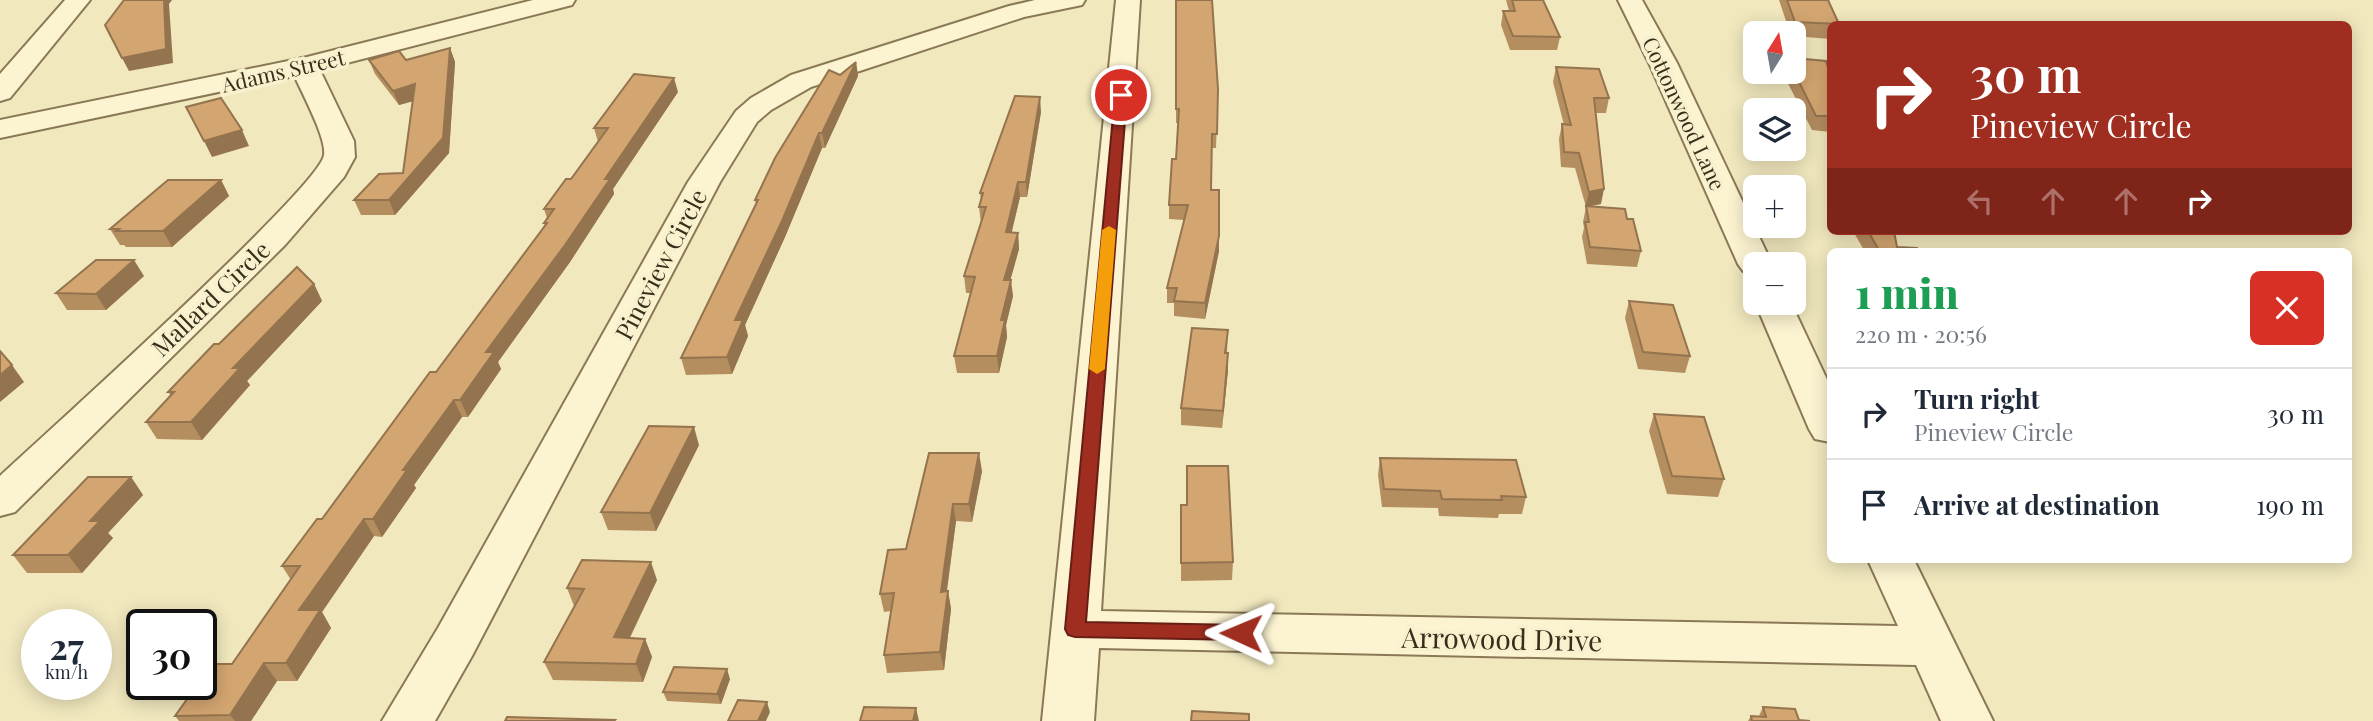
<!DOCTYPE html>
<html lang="en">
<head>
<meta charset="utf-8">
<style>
	:root { --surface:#fff; --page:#f2f2f3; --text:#1f2937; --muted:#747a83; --line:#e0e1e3 }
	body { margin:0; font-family:"Playfair Display",serif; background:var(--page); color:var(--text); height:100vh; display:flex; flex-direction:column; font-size:26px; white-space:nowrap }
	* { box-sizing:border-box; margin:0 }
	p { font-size:23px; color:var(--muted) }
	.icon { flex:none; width:38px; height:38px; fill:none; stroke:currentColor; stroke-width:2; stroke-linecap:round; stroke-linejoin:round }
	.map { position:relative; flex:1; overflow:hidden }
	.sheet { position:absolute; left:1827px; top:248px; width:525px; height:315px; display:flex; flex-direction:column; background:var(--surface); border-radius:10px; box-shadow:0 4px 18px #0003 }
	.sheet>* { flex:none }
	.top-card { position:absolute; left:1827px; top:21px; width:525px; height:214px; border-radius:10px; box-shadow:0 4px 18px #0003; background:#9f2e20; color:#fff; overflow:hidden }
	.needle { width:46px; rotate:11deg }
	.fabs { position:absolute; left:1743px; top:21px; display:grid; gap:14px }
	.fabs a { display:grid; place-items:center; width:63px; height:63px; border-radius:10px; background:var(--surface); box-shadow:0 4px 18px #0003; font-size:35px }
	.speed { position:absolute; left:21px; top:609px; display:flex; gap:14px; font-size:35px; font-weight:700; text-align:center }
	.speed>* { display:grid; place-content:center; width:91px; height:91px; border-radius:50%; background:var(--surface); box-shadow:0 4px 18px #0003; line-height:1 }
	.speed small { font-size:18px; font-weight:400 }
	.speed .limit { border:4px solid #111; border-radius:10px; background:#fff; color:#111 }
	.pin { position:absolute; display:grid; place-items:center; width:60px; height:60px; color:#fff; margin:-30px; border:4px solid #fff; border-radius:50%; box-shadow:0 2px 7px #0007 }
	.me { position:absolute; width:77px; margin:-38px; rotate:271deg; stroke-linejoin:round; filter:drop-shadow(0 0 5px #0008) }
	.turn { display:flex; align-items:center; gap:24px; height:147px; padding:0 28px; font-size:32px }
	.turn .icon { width:91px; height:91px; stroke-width:2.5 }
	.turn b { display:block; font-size:49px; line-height:60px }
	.lanes { display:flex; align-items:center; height:66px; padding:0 28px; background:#0003; justify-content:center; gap:35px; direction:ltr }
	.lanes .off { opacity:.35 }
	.round { display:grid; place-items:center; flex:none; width:74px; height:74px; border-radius:10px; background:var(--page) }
	.headline { display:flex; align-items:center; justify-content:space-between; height:119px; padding:0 28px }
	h1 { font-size:42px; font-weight:800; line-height:52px; color:#1e9e55 }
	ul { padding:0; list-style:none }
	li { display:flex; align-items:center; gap:21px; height:91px; padding:0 28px; border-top:2px solid var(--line) }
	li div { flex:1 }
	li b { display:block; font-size:26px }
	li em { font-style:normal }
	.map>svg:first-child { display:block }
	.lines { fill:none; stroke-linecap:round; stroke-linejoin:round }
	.minor-casing { stroke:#8b7855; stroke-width:4 }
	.tertiary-casing { stroke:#8b7855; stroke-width:4 }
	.minor { fill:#fcf4d1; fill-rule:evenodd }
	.tertiary { fill:#fcf4d1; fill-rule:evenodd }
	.wall { fill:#b58e60 }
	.shaded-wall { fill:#94744e }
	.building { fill:#d3a570; stroke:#94744e; stroke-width:2 }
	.route { fill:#9f2e20; stroke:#671e15; stroke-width:2 }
	.slow { fill:#f59e0b }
	.labels { text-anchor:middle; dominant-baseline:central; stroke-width:7; stroke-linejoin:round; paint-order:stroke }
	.far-street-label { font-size:21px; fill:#392d1b; stroke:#f8f1ce }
	.street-label { font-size:24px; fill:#392d1b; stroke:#f8f1ce }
	.near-street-label { font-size:28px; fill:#392d1b; stroke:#f8f1ce }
</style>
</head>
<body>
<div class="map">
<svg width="2373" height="721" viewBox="0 0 2373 721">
	<rect width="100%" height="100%" fill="#f1e8be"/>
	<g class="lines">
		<defs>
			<g id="minor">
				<path d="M65,0H90L10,98L0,101V74Z"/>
				<path d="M1035,0H1085L1082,5L1024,17L811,87L771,110L757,122L720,182L472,656L435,721H382L438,628L688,182L736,111L751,98L791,75L1009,6Z"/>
				<path d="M1116,0H1140L1101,611L1898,626L1868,560H1914L1993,721H1941L1916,665L1099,648L1094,721H1042Z"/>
				<path d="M1618,0H1642L1677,63L1772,264H1755V274L1743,271L1738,264L1649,63Z"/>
				<path d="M304,58L314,60L318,66L354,141L355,157L344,177L285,245L15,512L0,516V476C43,436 321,186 324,155C327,137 298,86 290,66L294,60Z"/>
				<path d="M1755,302L1791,303L1830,386V442L1815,439L1809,429Z"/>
			</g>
			<path id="tertiary" d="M533,0H575L572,5L304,74L0,138V120L303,58Z"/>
		</defs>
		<use href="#minor" class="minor-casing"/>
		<use href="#tertiary" class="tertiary-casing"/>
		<use href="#minor" class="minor"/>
		<use href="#tertiary" class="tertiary"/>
	</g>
	<g class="wall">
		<path d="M1176,0L1218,89L1216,148H1212L1211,190L1219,251L1205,319L1174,316V303H1167V288L1184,220L1169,219V205L1176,159L1178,123H1176Z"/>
		<path d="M1506,0H1543L1560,37L1557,50H1510L1501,25L1503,11H1509Z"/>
		<path d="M1779,0H1828L1830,39L1794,36V33H1790Z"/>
		<path d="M450,48L455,62L449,153L395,215H361L354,200L403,173L413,101L399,105L375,74L369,60H406Z"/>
		<path d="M856,62L858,76L825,148H822L785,237L745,325L748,336L732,374L686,375L681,358L756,204L755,200L840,75Z"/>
		<path d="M1556,67L1609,98L1606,113H1596L1601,204L1590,206L1627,219L1641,251L1637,267L1587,264L1582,237L1584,228L1583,222L1586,207L1575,168L1561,167L1559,139L1562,124L1564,125L1553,82Z"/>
		<path d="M1782,72L1830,74V133V132L1812,130Z"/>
		<path d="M678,92L613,189L614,194L570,262L498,362L501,369L468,417H462L414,485L416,488L382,537L374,536L322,612L331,628L297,681H277L251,721H179L175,716L232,664L291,580L282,566L322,519L436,372L545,226L544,223L547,218L544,209L571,179L598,142L594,128Z"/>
		<path d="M1041,112L1027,197H1020L1011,233H1018L1019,249L1010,280L1013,296L1006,325L1007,337L999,373H957L954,356L971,293H966L964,276L981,223L979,207L981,200L980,193Z"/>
		<path d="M221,180L229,196L172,247H126L124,245H120L110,229Z"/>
		<path d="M1853,231H1894L1897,247L1920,252H1865Z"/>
		<path d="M144,276L106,310H67L56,293Z"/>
		<path d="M314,284L322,301L247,381L250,385L202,440L157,439L146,422L171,396L168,392L219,344Z"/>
		<path d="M1629,301L1690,356L1685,373L1638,369L1625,318Z"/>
		<path d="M1228,330L1227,353H1228V370L1222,428L1181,425V408Z"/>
		<path d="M1654,414L1724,479L1718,497L1667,494L1649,431Z"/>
		<path d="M699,445L656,531L608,530L601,512Z"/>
		<path d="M1380,458L1526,497L1522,514H1499L1498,518L1439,516L1438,508L1382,507L1378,475Z"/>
		<path d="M982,471L972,522L956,521L947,591H948L951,609L944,670L887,673L884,655L891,611L884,612L880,594L906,549Z"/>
		<path d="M131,477L143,495L108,533L113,538L82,573H27L13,555Z"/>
		<path d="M1181,505L1233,562L1232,580L1181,581Z"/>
		<path d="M657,580L630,638L645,639L652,657L643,682L553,680L544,662L574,606L567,588Z"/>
		<path d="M730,679L721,704L667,701L663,692Z"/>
		<path d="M1763,707L1799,720L1810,721H1748L1751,716H1759Z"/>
	</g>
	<g class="shaded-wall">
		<path d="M164,0H172L169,4L173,63L129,71L122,58Z"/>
		<path d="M450,48L455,62L449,153L395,215L389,200L443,138Z"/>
		<path d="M856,62L858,76L825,148L822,133Z"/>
		<path d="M674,78L678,92L613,189L614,194L570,262L498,362L501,369L468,417L460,400L486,352Z"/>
		<path d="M415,84L421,99L399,105L393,91Z"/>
		<path d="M1040,97L1041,112L1027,197L1026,182Z"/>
		<path d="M242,130L249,146L212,157L204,141Z"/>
		<path d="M819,133L822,148L785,237L745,325L748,336L732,374L727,357L735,320Z"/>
		<path d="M221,180L229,196L172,247L163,231Z"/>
		<path d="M1018,182L1020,197L1008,248L1006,232Z"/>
		<path d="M1604,189L1601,204L1585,207L1589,192Z"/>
		<path d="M1018,233L1019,249L1006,296L1004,280Z"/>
		<path d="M1219,236V251L1205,319V303Z"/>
		<path d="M134,260L144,276L106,310L96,294Z"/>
		<path d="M1011,280L1013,296L1006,325L1007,337L999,373L997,356L1001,320Z"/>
		<path d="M314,284L322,301L247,381L250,385L202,440L191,422L233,368Z"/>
		<path d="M1228,353V370L1222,428L1223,411Z"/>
		<path d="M12,365L24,382L0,402V375Z"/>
		<path d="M454,400L462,417L414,485L416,488L382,537L373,519L403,470Z"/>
		<path d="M694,427L699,445L656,531L650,513Z"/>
		<path d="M979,453L982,471L972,522L969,504Z"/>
		<path d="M131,477L143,495L108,533L113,538L82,573L68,555L90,521Z"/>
		<path d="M953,504L956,521L944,610L941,592Z"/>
		<path d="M364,519L374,536L322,612L331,628L297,681L286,663L299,610Z"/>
		<path d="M651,562L657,580L621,655L614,637Z"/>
		<path d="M948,591L951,609L944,670L940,652Z"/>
		<path d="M645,639L652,657L643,682L636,664Z"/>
		<path d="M264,663L277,681L251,721H235L230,715Z"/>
		<path d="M727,669L730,679L721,704L717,694Z"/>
		<path d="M767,702L770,712L766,721H758Z"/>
		<path d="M916,708L919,721H913Z"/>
	</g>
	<g class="building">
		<path d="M124,0H164L166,49L122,58L105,25Z"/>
		<path d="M1176,0H1212L1218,89L1217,134H1212L1211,190H1219V236L1205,303L1174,301L1177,288H1167L1188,205H1169L1172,159H1176L1179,109H1176Z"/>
		<path d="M1512,0H1543L1560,37L1513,36L1503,11H1515Z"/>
		<path d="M1787,0H1828L1839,24L1795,22Z"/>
		<path d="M450,48L443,138L389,200H354L379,174L403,173L415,84L393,91L369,60L399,51L406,60Z"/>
		<path d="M1794,58L1826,61L1830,74V116H1816L1794,72Z"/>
		<path d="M856,62L822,133H819L782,221L735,320H743L727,357L681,358L758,200H755L775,158L829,70L840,75Z"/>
		<path d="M1556,67L1599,69L1609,98H1594L1604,189L1589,192L1579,153L1564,152L1562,124L1571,125Z"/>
		<path d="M634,74L674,78L605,179H610L565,245L486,352H494L460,400H454L403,470H407L373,519H364L299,610H320L286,663H264L230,715L175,716L198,684H201V679L212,664H232L300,566H282L317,519H322L430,372H436L547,223H544L554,209H544L566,179H571L608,128H594Z"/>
		<path d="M1015,96L1040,97L1026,182H1018L1006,232L1018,233L1004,280H1011L1001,320H1005L997,356H954L975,277L964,276L986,207H979L983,193H980Z"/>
		<path d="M221,98L242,130L204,141L186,107Z"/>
		<path d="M168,180H221L163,231H116L119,229H110Z"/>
		<path d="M1586,206L1625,209L1627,219H1633L1641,251L1590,247L1585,222H1589Z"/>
		<path d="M1868,231H1894L1897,247L1917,248L1920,252H1880Z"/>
		<path d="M96,260H134L96,294L56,293Z"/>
		<path d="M297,267L314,284L233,368H240L191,422H146L174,392H168L214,344H219Z"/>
		<path d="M1629,301L1673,305L1690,356L1643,352Z"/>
		<path d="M1192,328L1228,330L1225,353H1228L1223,411L1181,408Z"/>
		<path d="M0,351L12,365L0,375Z"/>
		<path d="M1654,414L1704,417L1724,479L1672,476Z"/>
		<path d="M649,426L694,427L650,513L601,512Z"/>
		<path d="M929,453H979L969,504H953L941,592L948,591L940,652L884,655L894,593L880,594L888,550L906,549Z"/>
		<path d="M1380,458L1516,460L1526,497L1501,496L1502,500L1442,499L1440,491L1384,489Z"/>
		<path d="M1187,466H1228L1233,562L1181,563V505H1187Z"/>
		<path d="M88,477H131L90,521H100L68,555H13Z"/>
		<path d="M582,560L651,562L614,637L645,639L636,664L544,662L584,589L567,588Z"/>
		<path d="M674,667L727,669L717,694L663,692Z"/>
		<path d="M738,700L767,702L758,721H728Z"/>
		<path d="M864,707L916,708L913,721H860Z"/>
		<path d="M1763,707L1795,709L1799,720L1810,721H1752L1751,716L1766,717Z"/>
		<path d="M1192,711L1249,714V721H1191Z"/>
		<path d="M507,717L615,720L614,721H505Z"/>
	</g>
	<path class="route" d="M1121,92L1127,95L1086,622L1241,625L1248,627L1251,633L1248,638L1241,640L1075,637L1068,635L1065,629L1115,95Z"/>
	<path class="slow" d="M1109,226L1116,230L1105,369L1097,374L1089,369L1102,230Z"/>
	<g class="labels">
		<g class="far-street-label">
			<text transform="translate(283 70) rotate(-13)">Adams Street</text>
			<text transform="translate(1685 113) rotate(65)">Cottonwood Lane</text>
		</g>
		<g class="street-label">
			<text transform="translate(660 264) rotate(-62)">Pineview Circle</text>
			<text transform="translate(210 298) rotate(-44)">Mallard Circle</text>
		</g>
		<g class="near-street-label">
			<text transform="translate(1502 638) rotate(1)">Arrowood Drive</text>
		</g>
	</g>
</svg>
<div class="fabs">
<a><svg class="needle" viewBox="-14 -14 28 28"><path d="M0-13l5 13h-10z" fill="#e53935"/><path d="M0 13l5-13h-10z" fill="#747a83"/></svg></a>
<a><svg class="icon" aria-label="layers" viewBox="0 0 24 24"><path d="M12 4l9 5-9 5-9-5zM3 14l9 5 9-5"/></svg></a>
<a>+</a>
<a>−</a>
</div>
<div class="speed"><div>27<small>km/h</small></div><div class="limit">30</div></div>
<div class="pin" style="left:1121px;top:95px;background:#d93025"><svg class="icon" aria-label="arrive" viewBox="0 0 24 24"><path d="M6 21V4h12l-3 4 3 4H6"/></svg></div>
<svg class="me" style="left:1241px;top:633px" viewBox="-20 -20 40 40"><path d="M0-17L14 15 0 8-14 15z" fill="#9f2e20" stroke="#fff" stroke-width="4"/></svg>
<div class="top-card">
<div class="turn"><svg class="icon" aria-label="right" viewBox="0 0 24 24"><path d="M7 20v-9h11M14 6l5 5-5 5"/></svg><div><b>30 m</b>Pineview Circle</div></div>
<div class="lanes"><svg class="icon off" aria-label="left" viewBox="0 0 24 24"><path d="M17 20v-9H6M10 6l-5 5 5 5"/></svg><svg class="icon off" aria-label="ahead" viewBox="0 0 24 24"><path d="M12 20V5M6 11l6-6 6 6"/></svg><svg class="icon off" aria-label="ahead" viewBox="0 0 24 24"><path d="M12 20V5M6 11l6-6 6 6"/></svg><svg class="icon" aria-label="right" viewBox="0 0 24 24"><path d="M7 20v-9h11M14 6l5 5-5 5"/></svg></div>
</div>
<section class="sheet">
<div class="headline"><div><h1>1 min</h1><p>220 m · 20:56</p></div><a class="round" style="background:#d93025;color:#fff"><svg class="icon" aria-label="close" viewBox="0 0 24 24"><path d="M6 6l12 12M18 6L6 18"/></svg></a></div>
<ul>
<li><svg class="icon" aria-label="right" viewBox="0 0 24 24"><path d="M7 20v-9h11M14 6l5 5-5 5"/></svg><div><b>Turn right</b><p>Pineview Circle</p></div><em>30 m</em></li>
<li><svg class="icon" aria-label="arrive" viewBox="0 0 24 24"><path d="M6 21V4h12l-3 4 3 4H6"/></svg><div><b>Arrive at destination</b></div><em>190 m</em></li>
</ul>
</section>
</div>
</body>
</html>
